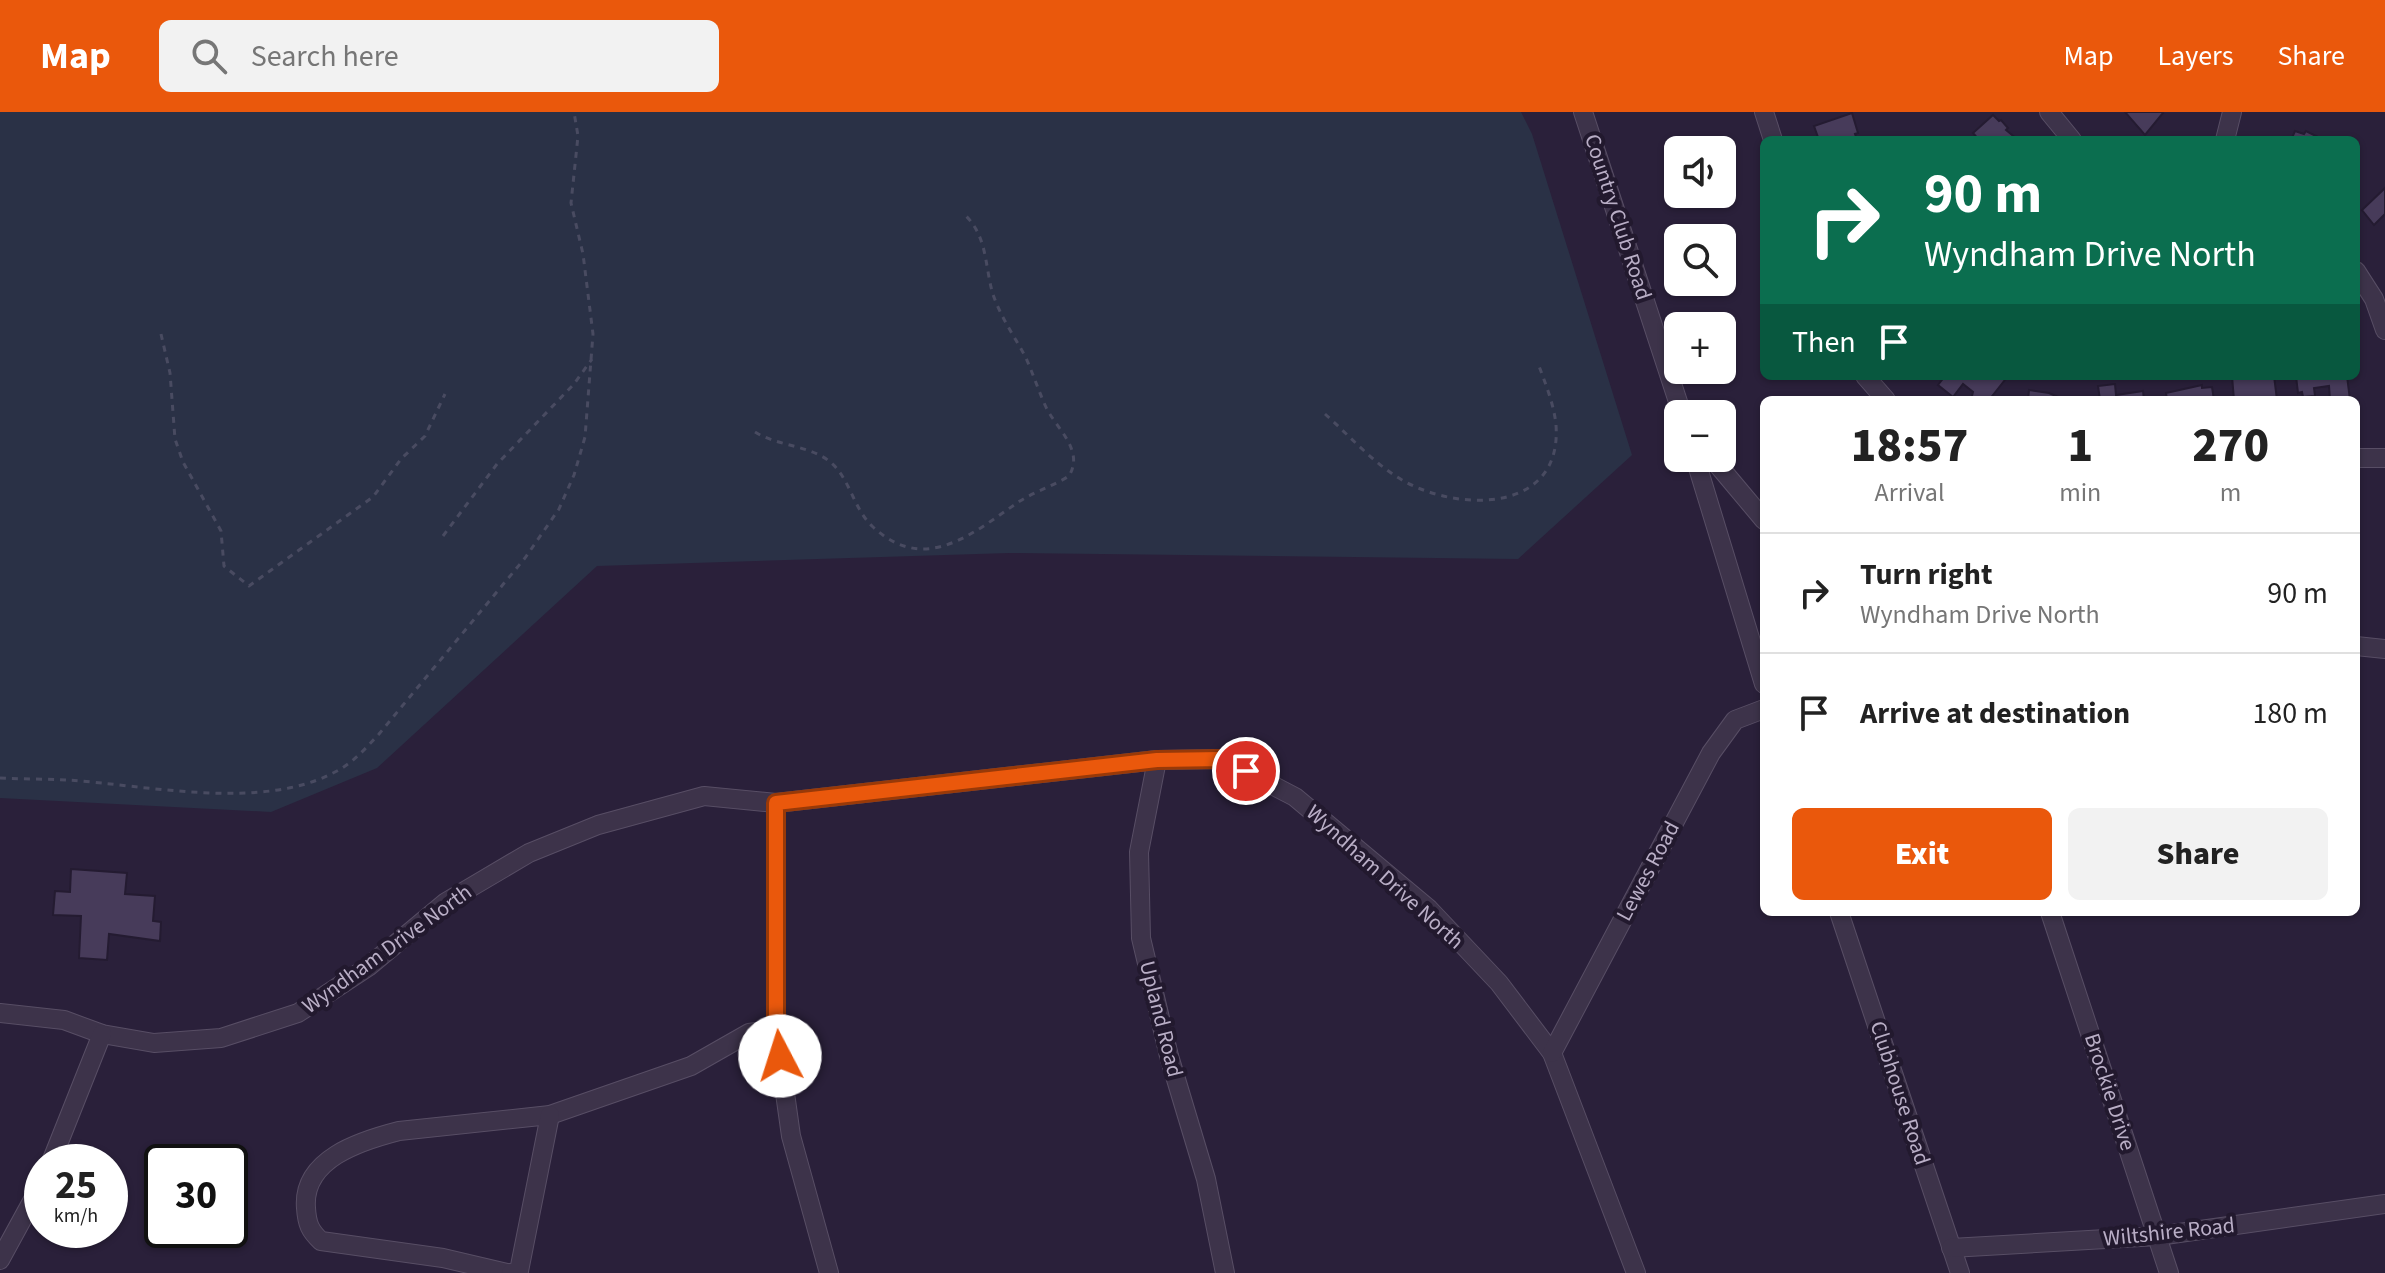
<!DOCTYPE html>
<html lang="en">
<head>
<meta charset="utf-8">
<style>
	:root { --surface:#fff; --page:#f2f2f2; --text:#222; --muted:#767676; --line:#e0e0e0; --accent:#ea580c }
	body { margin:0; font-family:"Source Sans 3",sans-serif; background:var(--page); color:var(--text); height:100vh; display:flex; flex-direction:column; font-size:30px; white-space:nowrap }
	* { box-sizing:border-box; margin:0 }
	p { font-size:26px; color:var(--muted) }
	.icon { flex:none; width:44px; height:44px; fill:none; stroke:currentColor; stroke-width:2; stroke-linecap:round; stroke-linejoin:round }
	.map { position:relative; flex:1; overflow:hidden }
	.side { position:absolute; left:1760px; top:284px; width:600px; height:520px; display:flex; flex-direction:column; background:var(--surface); border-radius:12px; box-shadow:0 2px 6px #0004 }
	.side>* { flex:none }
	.banner { position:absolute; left:1760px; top:24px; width:600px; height:244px; border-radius:12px; box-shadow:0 2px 6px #0004; background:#0b6e4f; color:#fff; overflow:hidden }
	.controls { position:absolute; left:1664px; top:24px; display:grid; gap:16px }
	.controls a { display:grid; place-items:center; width:72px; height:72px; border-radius:12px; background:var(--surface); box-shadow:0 2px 6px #0004; font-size:40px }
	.speed { position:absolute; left:24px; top:1032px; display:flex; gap:16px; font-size:40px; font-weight:700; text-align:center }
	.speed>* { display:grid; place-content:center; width:104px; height:104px; border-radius:50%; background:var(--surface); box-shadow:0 2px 6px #0004; line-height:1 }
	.speed small { font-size:20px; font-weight:400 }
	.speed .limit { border:4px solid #111; border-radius:12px; background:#fff; color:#111 }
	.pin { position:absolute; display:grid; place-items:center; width:68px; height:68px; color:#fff; margin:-34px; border:4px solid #fff; border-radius:50%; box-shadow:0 2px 8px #0007 }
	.me { position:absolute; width:88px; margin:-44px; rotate:355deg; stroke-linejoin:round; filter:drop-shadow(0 0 6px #0008) }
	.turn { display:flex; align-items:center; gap:28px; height:168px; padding:0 32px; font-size:36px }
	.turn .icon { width:104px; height:104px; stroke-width:2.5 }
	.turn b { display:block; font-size:56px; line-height:68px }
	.then { display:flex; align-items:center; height:76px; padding:0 32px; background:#0003; gap:16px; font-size:30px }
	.eta { display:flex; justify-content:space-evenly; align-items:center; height:136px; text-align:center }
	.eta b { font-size:48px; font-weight:800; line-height:56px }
	.cta { display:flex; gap:16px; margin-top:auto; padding:16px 32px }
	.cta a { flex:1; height:92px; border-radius:12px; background:var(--accent); color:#fff; font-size:32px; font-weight:800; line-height:92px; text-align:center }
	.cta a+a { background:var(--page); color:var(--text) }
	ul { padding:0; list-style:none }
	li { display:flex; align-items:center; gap:24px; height:120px; padding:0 32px; border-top:2px solid var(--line) }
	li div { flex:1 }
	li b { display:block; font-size:30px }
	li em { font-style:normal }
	header { display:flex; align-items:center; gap:48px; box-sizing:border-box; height:112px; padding:0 40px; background:var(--accent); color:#fff }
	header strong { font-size:38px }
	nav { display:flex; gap:44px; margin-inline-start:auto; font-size:28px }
	.search { width:560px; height:72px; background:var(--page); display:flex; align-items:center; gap:20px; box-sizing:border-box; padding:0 28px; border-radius:12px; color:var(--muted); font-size:30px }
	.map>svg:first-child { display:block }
	.green { fill:#2a3146 }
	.building { fill:#473b5a; stroke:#241b31; stroke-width:2 }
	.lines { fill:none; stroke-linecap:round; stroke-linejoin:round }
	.minor-casing { stroke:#584e65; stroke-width:20 }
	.path { stroke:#494b61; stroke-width:3; stroke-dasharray:6 6; stroke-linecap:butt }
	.minor { stroke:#3d334a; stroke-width:18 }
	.route-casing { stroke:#983908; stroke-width:20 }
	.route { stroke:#ea580c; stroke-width:14 }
	.labels { text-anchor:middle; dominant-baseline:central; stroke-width:8; stroke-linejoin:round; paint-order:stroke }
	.street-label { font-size:22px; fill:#b9aec6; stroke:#22192e }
</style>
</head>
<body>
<header>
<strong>Map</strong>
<div class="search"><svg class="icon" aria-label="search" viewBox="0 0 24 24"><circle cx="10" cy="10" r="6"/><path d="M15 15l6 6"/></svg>Search here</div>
<nav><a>Map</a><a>Layers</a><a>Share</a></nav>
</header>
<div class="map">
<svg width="2385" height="1161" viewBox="0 0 2385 1161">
	<rect width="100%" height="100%" fill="#2a203a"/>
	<path class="green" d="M0,0H1521L1532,22L1632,343L1518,447L1009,441L597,454L377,656L271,700L0,686Z"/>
	<g class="building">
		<path d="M2125,0H2162L2163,1L2145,23Z"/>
		<path d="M1852,1L1858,21L1855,22L1857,28H1819L1814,14Z"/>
		<path d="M1993,3L1999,9L2001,8L2008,16L2006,18L2018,28H1979L1973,21Z"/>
		<path d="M2295,19L2304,22L2306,19L2324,28H2291Z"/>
		<path d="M2385,76V102L2374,113L2362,98Z"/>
		<path d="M1945,264H2008L1989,288H1971L1973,280L1963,272L1953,285L1938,273Z"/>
		<path d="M2232,264H2274L2277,288H2234Z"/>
		<path d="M2296,264H2347L2350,288H2330L2329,274L2314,276L2315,284L2303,285L2302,280L2298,281Z"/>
		<path d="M2115,272L2116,283L2143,279L2144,288H2100L2098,274Z"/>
		<path d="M2202,273V276L2212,275L2214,288H2167L2166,281Z"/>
		<path d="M2029,278L2049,281L2065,288H2028Z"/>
		<path d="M71,757L127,761L125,782L155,784L153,809L161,810L160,829L109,822L107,848L79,846L81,804L53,803L55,779L70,780Z"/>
	</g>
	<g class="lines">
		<defs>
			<g id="minor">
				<path d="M1583,0L1682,302"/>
				<path d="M1764,0L1773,28"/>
				<path d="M2049,0L2072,28"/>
				<path d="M2225,28L2232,0"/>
				<path d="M2356,159L2374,187L2385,218"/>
				<path d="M1865,264L1886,288"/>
				<path d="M1695,346L1764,572"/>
				<path d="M1712,346L1764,408"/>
				<path d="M2356,346H2385"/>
				<path d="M2356,534L2385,537"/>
				<path d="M1157,648L1139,740L1141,826L1169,944L1206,1067L1225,1161"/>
				<path d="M776,691V917L791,1024L829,1161"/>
				<path d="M1839,800L1960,1161"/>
				<path d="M2050,800L2169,1161"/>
				<path d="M0,901L64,908L102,922L154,931L221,926L298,901L368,855L446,790L529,741L598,713L704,684L776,691L1157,648L1222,647L1295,685L1429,797L1499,871L1552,941L1636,1161"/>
				<path d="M1552,941L1711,641L1735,608L1764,597"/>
				<path d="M51,1050L102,922"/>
				<path d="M1951,1136L2158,1124L2385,1092"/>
				<path d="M0,1148L42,1071"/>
				<path d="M507,1161L443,1146L321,1129C310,1119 307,1112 306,1096C302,1047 360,1029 399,1019L550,1003L691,954L749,921L776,917"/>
				<path d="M511,1161L519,1159L550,1003"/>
			</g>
		</defs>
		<use href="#minor" class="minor-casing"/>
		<g class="path">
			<path d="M161,222L170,261L175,327L183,350L221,419L224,454L249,474L373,385L401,347L425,324L445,282"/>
			<path d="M1325,302C1352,326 1382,361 1416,375C1473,400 1562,395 1556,313C1554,293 1546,273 1539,254"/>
			<path d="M755,320C777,334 808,333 829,349C850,365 853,397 873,415C926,464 974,420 1020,389C1036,379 1053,374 1069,364C1085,337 1055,316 1045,293C1038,277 1033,262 1026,246C1015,225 999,203 992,179C985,153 987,125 966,104"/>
			<path d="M443,424L497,352L574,272L592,247"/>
			<path d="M0,666C22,667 45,667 67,668C146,673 260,699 333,661C352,652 365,637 379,622L525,446L559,397L574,363L585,325L593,222L583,142L571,91L578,24L574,0"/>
		</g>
		<use href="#minor" class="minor"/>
	</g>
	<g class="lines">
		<defs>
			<path id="route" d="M780,944L776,917V691L1157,648L1222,647L1246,659"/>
		</defs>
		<use href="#route" class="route-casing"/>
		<use href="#route" class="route"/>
	</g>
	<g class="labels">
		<g class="street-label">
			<text transform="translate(1618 105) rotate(72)">Country Club Road</text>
			<text transform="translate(1648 759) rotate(-62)">Lewes Road</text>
			<text transform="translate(1385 765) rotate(42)">Wyndham Drive North</text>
			<text transform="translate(387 837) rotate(-36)">Wyndham Drive North</text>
			<text transform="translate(1161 907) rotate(76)">Upland Road</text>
			<text transform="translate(2110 980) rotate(72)">Brockie Drive</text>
			<text transform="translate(1900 981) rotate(72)">Clubhouse Road</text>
			<text transform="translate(2169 1120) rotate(-6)">Wiltshire Road</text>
		</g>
	</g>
</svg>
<div class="controls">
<a><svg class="icon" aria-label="sound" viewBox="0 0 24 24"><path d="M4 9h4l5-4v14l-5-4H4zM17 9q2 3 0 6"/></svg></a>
<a><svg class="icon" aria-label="search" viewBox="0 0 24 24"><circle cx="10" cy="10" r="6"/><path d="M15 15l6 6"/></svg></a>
<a>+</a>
<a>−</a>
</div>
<div class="speed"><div>25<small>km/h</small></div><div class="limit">30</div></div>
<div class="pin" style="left:1246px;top:659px;background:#d93025"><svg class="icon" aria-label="arrive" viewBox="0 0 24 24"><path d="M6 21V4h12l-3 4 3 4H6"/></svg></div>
<svg class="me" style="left:780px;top:944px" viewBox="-20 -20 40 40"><circle r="19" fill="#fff"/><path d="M0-13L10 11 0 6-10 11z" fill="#ea580c"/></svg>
<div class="banner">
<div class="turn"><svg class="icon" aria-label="right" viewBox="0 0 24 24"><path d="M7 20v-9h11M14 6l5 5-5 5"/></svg><div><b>90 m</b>Wyndham Drive North</div></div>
<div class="then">Then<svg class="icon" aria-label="arrive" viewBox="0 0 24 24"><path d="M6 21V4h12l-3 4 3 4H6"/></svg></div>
</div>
<section class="side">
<div class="eta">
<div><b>18:57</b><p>Arrival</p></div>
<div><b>1</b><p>min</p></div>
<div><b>270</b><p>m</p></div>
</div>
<ul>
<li><svg class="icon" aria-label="right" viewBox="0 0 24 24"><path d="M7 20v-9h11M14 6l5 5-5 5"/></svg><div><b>Turn right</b><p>Wyndham Drive North</p></div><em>90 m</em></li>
<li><svg class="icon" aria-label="arrive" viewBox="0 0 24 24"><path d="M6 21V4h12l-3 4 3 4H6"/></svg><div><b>Arrive at destination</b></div><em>180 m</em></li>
</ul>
<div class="cta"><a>Exit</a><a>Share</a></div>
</section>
</div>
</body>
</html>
